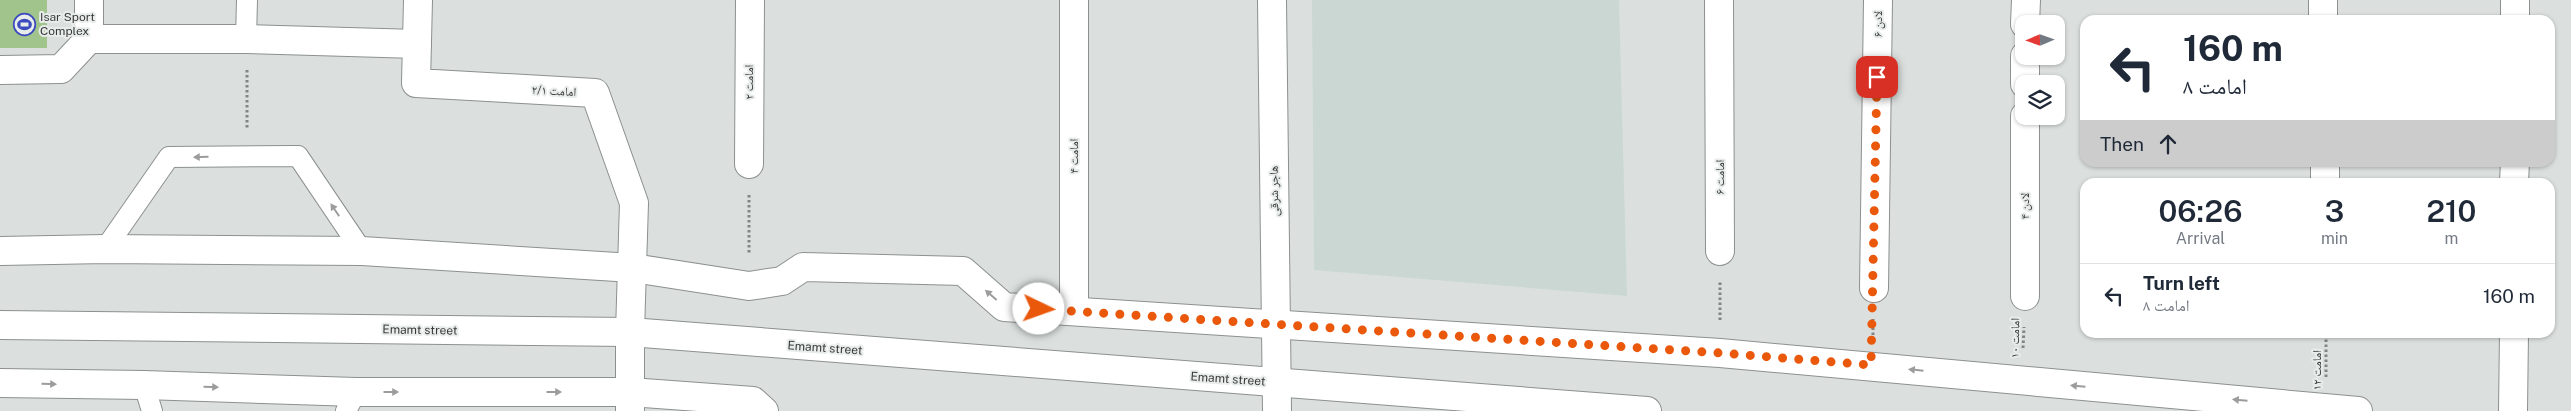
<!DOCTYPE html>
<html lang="en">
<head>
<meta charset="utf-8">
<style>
	:root { --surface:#fff; --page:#f2f2f3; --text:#1f2937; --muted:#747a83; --line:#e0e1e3 }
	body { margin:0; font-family:"Public Sans","Noto Naskh Arabic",sans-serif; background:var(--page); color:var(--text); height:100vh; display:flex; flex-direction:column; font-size:19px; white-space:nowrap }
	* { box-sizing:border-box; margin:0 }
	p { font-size:16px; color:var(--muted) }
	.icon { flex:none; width:28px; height:28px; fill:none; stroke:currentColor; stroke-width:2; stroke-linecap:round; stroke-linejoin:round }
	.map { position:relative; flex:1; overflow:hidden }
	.drawer { position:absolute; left:2080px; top:178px; width:475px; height:160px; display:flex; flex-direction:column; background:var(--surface); border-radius:15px; box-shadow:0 1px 4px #0004 }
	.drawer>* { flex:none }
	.banner { position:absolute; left:2080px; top:15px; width:475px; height:152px; border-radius:15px; box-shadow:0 1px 4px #0004; background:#fff; color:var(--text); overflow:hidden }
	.needle { width:32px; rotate:268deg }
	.controls { position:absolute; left:2015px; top:15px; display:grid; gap:10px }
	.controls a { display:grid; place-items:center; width:50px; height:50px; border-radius:10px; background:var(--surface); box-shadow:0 1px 4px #0004; font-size:25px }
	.pin { position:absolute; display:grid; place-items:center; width:42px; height:42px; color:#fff; margin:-21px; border-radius:10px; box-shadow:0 2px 8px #0006 }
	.me { position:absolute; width:55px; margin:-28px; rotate:93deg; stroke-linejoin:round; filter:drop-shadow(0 0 4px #0008) }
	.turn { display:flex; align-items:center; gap:18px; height:105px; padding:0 20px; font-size:22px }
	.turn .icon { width:65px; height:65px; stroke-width:2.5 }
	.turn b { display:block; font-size:35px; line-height:42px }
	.then { display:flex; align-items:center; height:48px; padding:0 20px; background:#0003; gap:10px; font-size:19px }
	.eta { display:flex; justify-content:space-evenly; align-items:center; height:85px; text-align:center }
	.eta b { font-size:30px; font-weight:600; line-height:35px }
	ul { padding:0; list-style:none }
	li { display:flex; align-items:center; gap:15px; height:65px; padding:0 20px; border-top:1px solid var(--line) }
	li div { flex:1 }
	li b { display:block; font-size:19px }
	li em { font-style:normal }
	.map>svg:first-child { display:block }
	.built { fill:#cad7d3 }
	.garden { fill:#a1c48c }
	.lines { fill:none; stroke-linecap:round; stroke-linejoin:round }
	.lane-casing { stroke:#8c908f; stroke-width:22 }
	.street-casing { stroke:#8c908f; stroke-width:30 }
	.secondary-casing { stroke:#8c908f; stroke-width:30 }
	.path { stroke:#828585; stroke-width:3; stroke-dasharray:2.5 2.5; stroke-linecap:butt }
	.lane { stroke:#fff; stroke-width:20 }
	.street { stroke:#fff; stroke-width:28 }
	.secondary { stroke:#fff; stroke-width:28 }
	.oneway { fill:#9c9c9c }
	.route { stroke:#ea580c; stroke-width:9; stroke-dasharray:0 16.2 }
	.labels { text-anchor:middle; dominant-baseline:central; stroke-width:4; stroke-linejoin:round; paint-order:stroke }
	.poi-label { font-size:12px; fill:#383a3a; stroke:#e8edec; text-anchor:start }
	.street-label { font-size:12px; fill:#383a3a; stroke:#e8edec }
</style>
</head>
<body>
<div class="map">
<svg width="2571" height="411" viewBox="0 0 2571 411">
	<rect width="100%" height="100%" fill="#dbe0df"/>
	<path class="built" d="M1312,0H1619L1627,296L1314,270Z"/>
	<rect class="garden" x="0" y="0" width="47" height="48"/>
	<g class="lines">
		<defs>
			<g id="lane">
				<path d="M246,39L247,0"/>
				<path d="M105,249L169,157L298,156L362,251"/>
				<path d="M144,385L152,411"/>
				<path d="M346,411L356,392"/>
			</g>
			<g id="street">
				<path d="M89,0V39"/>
				<path d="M418,0L416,83L595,93L634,203L630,332V411"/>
				<path d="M1272,0L1277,411"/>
				<path d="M1719,0L1720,251"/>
				<path d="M2323,0V20"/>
				<path d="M2515,20V0"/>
				<path d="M2025,24L2026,0"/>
				<path d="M0,70L61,69L89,39H246L417,44"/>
				<path d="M2025,84V56"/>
				<path d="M2325,162V182"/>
				<path d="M749,164L750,0"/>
				<path d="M2514,182L2515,162"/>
				<path d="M0,251L105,249L362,251L633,268L749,286L782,281L803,267L963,271L1004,307L1720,353L2358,411"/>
				<path d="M1874,288L1878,0"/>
				<path d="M2025,296V116"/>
				<path d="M1074,311V0"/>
				<path d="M0,383L144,385L356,392H630L753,401L764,411"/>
				<path d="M2513,411L2514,332"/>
			</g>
			<path id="secondary" d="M0,325L630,332L1647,411"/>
		</defs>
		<use href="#lane" class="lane-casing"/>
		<use href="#street" class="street-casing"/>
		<use href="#secondary" class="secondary-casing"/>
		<g class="path">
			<path d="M247,70V129"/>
			<path d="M749,195V253"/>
			<path d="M1720,320V281"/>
			<path d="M1873,335V319"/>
			<path d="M2023,348L2024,327"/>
			<path d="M2326,377V332"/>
		</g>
		<use href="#lane" class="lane"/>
		<use href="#street" class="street"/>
		<use href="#secondary" class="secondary"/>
	</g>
	<defs><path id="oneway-solid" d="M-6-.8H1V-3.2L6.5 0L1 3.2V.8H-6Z" transform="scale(1.25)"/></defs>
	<g class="oneway">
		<use href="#oneway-solid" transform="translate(201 157) rotate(179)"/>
		<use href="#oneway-solid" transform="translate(335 210) rotate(-124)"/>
		<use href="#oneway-solid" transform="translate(991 295) rotate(-139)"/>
		<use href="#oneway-solid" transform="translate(1916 370) rotate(-174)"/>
		<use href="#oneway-solid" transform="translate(49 384) rotate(1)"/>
		<use href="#oneway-solid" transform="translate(2078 386) rotate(-175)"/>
		<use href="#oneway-solid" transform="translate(211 387) rotate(2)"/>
		<use href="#oneway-solid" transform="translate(391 392)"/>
		<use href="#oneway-solid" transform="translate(554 392)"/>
		<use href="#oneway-solid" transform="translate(2240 400) rotate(-175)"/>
	</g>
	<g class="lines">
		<path class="route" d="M1039,309L1720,353L1871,365L1877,77"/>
	</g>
	<defs>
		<symbol id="stadium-ring" viewBox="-11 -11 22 22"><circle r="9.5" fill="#e8edec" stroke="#3b4abd" stroke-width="1.5"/><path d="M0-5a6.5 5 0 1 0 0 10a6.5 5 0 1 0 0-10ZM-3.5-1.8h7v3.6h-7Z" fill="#3b4abd"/></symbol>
	</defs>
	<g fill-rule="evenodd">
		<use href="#stadium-ring" x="12" y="12" width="25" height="25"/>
	</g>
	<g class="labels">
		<g class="poi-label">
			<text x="40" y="17">Isar Sport<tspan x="40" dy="14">Complex</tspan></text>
		</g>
		<g class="street-label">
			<text transform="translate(1878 24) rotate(-89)">لادن ۶</text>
			<text transform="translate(749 82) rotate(-90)">امامت ۲</text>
			<text transform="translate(554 91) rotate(3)">امامت ۲/۱</text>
			<text transform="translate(1074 156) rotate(-90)">امامت ۴</text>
			<text transform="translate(1720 177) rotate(-90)">امامت ۶</text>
			<text transform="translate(1274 191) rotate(-91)">هاجر شرقی</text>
			<text transform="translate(2025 206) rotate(-90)">لادن ۴</text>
			<text transform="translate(420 330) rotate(1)">Emamt street</text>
			<text transform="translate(2015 338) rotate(-89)">امامت ۱۰</text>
			<text transform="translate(825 348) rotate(4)">Emamt street</text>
			<text transform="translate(2317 370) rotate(-90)">امامت ۱۲</text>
			<text transform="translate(1228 379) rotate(4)">Emamt street</text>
		</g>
	</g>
</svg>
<div class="controls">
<a><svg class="needle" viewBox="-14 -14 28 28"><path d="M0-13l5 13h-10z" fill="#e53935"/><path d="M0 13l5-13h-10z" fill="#747a83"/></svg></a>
<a><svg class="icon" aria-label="layers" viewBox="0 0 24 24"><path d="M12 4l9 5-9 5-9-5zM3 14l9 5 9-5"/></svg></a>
</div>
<div class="pin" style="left:1877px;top:77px;background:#d93025"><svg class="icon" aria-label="arrive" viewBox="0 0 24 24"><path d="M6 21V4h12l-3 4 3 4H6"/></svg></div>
<svg class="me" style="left:1039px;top:309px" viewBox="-20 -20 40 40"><circle r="19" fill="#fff"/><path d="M0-13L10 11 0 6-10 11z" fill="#ea580c"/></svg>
<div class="banner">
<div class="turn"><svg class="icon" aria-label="left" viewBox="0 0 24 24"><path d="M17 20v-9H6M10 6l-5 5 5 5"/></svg><div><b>160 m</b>امامت ۸</div></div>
<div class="then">Then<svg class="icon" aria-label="ahead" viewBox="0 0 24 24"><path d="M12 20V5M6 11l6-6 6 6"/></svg></div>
</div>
<section class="drawer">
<div class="eta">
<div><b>06:26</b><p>Arrival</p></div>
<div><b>3</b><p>min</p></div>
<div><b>210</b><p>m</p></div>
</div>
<ul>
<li><svg class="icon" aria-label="left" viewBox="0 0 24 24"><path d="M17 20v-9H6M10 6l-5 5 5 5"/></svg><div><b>Turn left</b><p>امامت ۸</p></div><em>160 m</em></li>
</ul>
</section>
</div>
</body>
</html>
